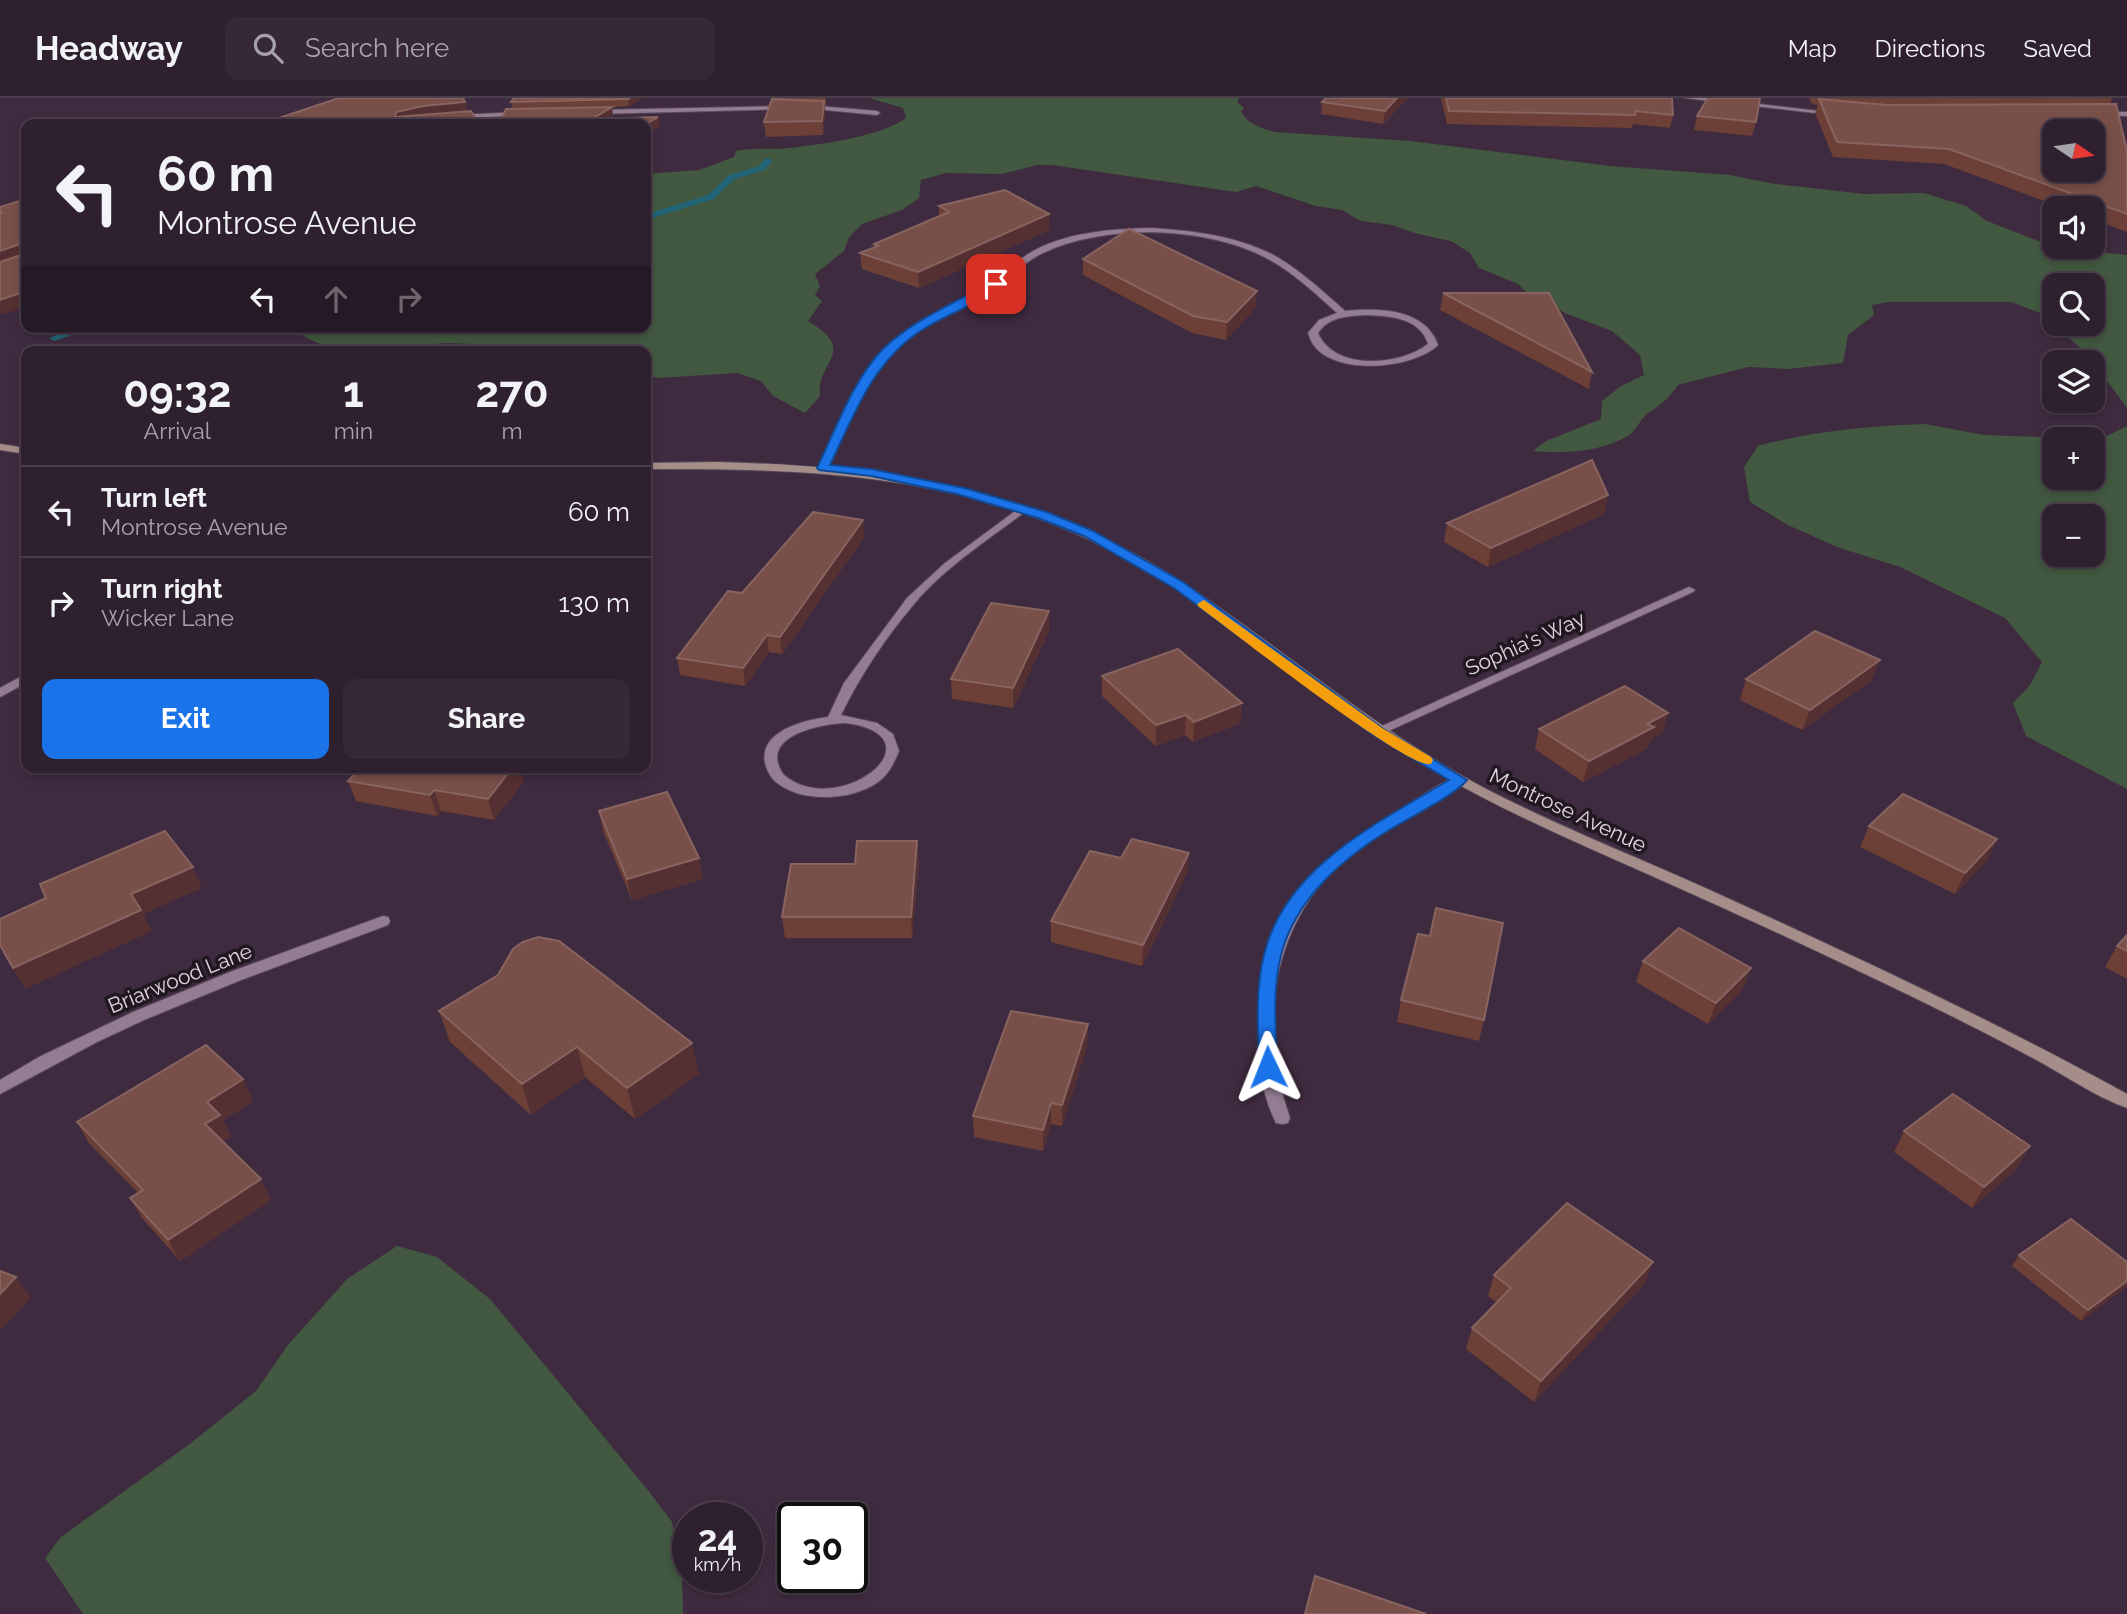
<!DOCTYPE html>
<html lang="en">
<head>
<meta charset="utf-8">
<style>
	:root { --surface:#2f202f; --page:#372837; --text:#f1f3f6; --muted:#a7a3aa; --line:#4a3e4b; --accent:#1a73e8 }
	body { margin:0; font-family:Raleway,sans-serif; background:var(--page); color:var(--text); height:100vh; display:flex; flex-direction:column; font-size:26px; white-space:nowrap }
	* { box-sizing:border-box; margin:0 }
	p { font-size:23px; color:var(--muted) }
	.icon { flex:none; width:38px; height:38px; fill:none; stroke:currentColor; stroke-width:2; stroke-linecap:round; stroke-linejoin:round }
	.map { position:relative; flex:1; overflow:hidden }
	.sheet { position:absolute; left:21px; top:248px; width:630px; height:427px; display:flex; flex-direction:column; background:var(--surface); border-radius:14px; box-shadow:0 4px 10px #0003,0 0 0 2px var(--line) }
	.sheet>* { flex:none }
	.hud { position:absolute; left:21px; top:21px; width:630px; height:214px; border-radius:14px; box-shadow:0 4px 10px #0003,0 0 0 2px var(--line); background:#2f202f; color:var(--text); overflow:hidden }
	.needle { width:46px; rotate:103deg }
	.buttons { position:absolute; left:2042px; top:21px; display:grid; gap:14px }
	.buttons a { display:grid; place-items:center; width:63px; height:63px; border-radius:14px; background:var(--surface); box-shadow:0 4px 10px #0003,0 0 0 2px var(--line); font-size:35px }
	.speed { position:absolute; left:672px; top:1404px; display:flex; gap:14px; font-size:35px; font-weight:700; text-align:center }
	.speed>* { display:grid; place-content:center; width:91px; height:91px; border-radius:50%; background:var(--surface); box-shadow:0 4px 10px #0003,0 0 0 2px var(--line); line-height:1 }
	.speed small { font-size:18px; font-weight:400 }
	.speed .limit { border:4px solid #111; border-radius:10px; background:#fff; color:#111 }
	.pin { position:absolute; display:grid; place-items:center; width:60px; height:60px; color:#fff; margin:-30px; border-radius:14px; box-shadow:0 4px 10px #0006 }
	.me { position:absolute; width:77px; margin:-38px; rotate:358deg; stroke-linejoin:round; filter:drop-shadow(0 0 5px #0008) }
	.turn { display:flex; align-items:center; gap:24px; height:147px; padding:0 21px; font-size:32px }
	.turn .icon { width:91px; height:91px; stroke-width:2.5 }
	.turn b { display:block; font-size:49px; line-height:60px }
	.lanes { display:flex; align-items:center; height:66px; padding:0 21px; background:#0003; justify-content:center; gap:35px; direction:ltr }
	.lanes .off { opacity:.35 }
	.eta { display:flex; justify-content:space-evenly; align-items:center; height:119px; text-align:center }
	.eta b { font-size:42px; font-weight:700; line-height:49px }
	.cta { display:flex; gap:14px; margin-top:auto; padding:14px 21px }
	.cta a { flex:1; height:80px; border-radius:14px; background:var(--accent); color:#fff; font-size:28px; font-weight:700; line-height:80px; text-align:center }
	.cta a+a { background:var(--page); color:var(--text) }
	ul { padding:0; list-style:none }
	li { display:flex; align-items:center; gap:21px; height:91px; padding:0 21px; border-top:2px solid var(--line) }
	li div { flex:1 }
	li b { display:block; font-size:26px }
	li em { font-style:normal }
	header { display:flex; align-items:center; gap:42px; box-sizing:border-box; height:98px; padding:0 35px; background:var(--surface); border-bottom:2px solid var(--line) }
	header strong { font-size:33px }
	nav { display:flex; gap:38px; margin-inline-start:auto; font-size:24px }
	.search { width:490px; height:63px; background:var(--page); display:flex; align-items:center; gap:18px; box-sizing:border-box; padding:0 24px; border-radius:14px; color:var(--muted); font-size:26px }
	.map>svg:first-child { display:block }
	.green { fill:#425840; fill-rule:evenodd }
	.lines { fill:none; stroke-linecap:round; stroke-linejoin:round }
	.stream { fill:#236576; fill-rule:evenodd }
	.minor-casing { stroke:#594959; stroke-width:2 }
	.secondary-casing { stroke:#594959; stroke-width:2 }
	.minor { fill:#947d93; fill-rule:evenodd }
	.secondary { fill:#a58e89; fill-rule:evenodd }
	.wall { fill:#6c3f37 }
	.shaded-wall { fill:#553032 }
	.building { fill:#784f49; stroke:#886460; stroke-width:2; fill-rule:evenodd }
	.route { fill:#1a73e8; stroke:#114b97; stroke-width:2 }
	.slow { fill:#f59e0b }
	.labels { text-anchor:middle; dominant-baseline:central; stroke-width:7; stroke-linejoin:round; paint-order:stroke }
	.street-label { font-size:21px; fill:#e0d3df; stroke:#201720 }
</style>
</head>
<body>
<header>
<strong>Headway</strong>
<div class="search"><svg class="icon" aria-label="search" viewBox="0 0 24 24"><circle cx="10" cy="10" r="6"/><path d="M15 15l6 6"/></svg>Search here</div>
<nav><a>Map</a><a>Directions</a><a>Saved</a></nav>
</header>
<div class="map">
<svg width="2127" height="1516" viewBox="0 0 2127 1516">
	<rect width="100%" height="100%" fill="#3f2b3f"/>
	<g class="green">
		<path d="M869,0H1239L1237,4L1244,10L1241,13C1248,27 1261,30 1275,34L1410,43L1610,68L1730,77L1775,86L1864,96L1924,95L1966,108L1987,123L2054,149L2127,157V310L2088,257L2043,216L2011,204H1888L1872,207L1874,217L1848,237L1843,265L1788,271L1748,269L1678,287C1668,302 1662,305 1647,316C1640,322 1636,332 1629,337C1603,354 1563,356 1533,353L1546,343L1601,321L1602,303L1621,288L1644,277L1640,257L1612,233L1565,215L1551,206L1531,198L1518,186L1479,170L1470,155L1451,143L1418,136L1392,127L1361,123L1342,112L1316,108L1256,88L1236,94L1052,67H1037L1002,76L946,75L921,82L919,100L902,112L862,126L849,139L844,153L815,176L820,188L815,197L822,203L808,223C860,254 815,264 820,298L805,315L773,298L761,283L737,275L658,280L646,276V254H476L475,246C462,246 448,244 436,246C427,248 418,252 409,253C378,259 315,254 293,229H646V76L699,72L734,59L736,53C754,49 772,52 790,50C823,46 879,39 906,20L903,10ZM2054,187H2093V226H2054Z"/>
		<path d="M1925,326L1984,337L2101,341L2127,328V691L2026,638L2013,605L2030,587L2042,564L2005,520L1900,469L1837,449L1788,427L1750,404L1744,369L1758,348C1813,333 1868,328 1925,326ZM2093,341V380H2054V341ZM2054,418H2093V457H2054Z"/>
		<path d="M397,1148L437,1159L490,1201L647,1391L672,1424L682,1472L683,1516H83L45,1460L61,1439L191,1345L256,1293L288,1247L347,1181Z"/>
	</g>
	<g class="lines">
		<g class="stream">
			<path d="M766,60L773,62L765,72L735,81L714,101L646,122V116L708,97L729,77L759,68Z"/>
			<path d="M79,229H95L54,243L49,240Z"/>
		</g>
		<defs>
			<g id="minor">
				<path d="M1685,0H1708L1836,15L1833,17Z"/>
				<path d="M806,7L877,13L880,15L877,17L804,10Z"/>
				<path d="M786,8L788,11L596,16L593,14L596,12Z"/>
				<path d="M520,14L522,17L456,21L453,19L456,17Z"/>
				<path d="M2099,14H2127V18L2097,17Z"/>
				<path d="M1152,130C1195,133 1239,138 1277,159C1302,174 1324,194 1345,213C1378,210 1425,210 1438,247C1413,271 1340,277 1316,250C1312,246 1310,240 1308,235L1319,222L1337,215C1316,196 1295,176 1270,162C1209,128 1106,125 1043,155C1021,165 1007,184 987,197C964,212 936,221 912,237C867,267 849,322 828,370L827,372H819L818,370C840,321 859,264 906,233C930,218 958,209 982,193C998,182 1011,167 1028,156C1064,134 1111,131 1152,130ZM1367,217C1391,218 1420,220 1428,246C1400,268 1334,273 1318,235C1329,218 1349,218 1367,217Z"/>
				<path d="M1022,408L1026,409V413C988,442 945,469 914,506C886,539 860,578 841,617L877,625L893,636L899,653C894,665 889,676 878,684C853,702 806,705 780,687C772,682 767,674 765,665C759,633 804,622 828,619L844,585L907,500L945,465ZM845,625C852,626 860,627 867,630C927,653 832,720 783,676C758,638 820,626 845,625Z"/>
				<path d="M1689,489L1695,492L1693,494L1382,636L1377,637L1371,633Z"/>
				<path d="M26,576V585L0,599V590Z"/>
				<path d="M1460,678L1467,682L1465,685C1426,708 1386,728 1351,756C1286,809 1262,892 1277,974C1280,989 1285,1005 1290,1020L1288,1025L1282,1026L1276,1025C1262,997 1257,962 1258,931C1258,819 1312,762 1404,709C1421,699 1441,683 1460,678Z"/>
				<path d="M383,818L388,819L390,823L388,827L241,882L144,922L97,944L0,996V982L39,959L133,914L230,874Z"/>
			</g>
			<g id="secondary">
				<path d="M0,346L26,350V356L0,352Z"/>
				<path d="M716,364C885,368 1037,390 1182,484C1285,552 1377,634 1488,692C1558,728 1631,757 1703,789C1846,854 1989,920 2127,996V1010C2094,998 2063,976 2033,960C1977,930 1920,902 1863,875C1796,843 1729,812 1661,782C1583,747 1504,714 1431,671C1340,619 1262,548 1175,490C1009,379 839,370 646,371V365Z"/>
			</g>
		</defs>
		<use href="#minor" class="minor-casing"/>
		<use href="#secondary" class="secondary-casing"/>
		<use href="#minor" class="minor"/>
		<use href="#secondary" class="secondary"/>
	</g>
	<g class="wall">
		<path d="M514,0H643L629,8L612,9L613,18L609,20L660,28L646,26H281L279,20L467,13L449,15L477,23H500L513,11L511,4Z"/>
		<path d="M776,0H826V8L824,7L825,17L823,37L766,39L764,24Z"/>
		<path d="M1326,0H1408L1383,26L1321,16L1322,4Z"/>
		<path d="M1441,0H1672L1673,17L1670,30L1633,26L1632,30L1447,26Z"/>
		<path d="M1809,0H2112L2110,6L2127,53V134L2093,121V110H2063L1944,66L1833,59L1815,15L1818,7L1812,6Z"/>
		<path d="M1697,18L1756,24L1752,38L1694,32Z"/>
		<path d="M939,108L1049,116V132L919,190L862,171L860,155L874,149V146L939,119Z"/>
		<path d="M1083,161L1256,209L1226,242L1192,235L1083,177Z"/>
		<path d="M1443,195L1592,274L1589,291L1440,212Z"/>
		<path d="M1608,397L1604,416L1488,469L1444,444L1447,425Z"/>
		<path d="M863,422L864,439L782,556L769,554L745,588L680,577L677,560L742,495Z"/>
		<path d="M1049,533L1013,610L952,601L951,581Z"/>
		<path d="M1102,578L1242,605L1241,625L1193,644L1185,637L1156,648L1102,598Z"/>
		<path d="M1746,581L1872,582L1802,632L1740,602Z"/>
		<path d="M1668,615L1662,635L1651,641L1648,650L1583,684L1535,651L1539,631Z"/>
		<path d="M348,683H524L494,722L441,713L437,718L356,703Z"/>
		<path d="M599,713L703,781L632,802L603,733Z"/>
		<path d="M1869,728L1997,741L1987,762L1955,796L1860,749Z"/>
		<path d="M1189,755L1187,775L1142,868L1051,844V823L1121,760Z"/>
		<path d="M919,764L912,840H785L782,819L855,766Z"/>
		<path d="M2127,837V881L2105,869L2117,848Z"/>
		<path d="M1430,838L1484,922L1479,943L1397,924L1401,902Z"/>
		<path d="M1643,863L1743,891L1708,926L1636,884Z"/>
		<path d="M439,913L699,976L635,1021L585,979L531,1017L450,944Z"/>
		<path d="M1088,926L1087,948L1062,1028L1051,1026L1043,1053L974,1039L973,1018Z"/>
		<path d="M243,981L253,1003L223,1022L231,1038L223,1043L271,1102L180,1163L143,1121L130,1100L138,1095L89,1045L77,1024Z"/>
		<path d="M1904,1033L2017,1070L1972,1110L1894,1054Z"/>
		<path d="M2019,1157L2127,1164V1188L2081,1223L2012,1168Z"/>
		<path d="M1494,1177L1645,1185L1534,1304L1466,1251L1472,1230L1497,1205L1488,1198Z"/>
	</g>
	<g class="shaded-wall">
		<path d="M630,0H643L629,8L628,1Z"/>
		<path d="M1397,0H1408L1383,26L1385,13Z"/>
		<path d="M824,3L825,17L823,37L822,23Z"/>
		<path d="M465,4L467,13L425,17L395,19L396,14L423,8Z"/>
		<path d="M612,9L613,18L599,26L592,21Z"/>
		<path d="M658,19L660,28L646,37V26Z"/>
		<path d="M1049,116V132L919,190L918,174Z"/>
		<path d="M20,146L25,159L0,168V153Z"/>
		<path d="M26,193V209L0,217V202Z"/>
		<path d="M1257,193L1256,209L1226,242L1227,224Z"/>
		<path d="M1608,397L1604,416L1488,469L1491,450Z"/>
		<path d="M863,422L864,439L782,556L780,539Z"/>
		<path d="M1049,513V533L1013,610V590Z"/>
		<path d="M767,537L769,554L745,588L743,570Z"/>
		<path d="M1880,562L1872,582L1802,632L1810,612Z"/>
		<path d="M1242,605L1241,625L1193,644L1194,624Z"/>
		<path d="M1668,615L1662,635L1651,641L1648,650L1583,684L1589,663L1647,626Z"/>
		<path d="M1186,617L1185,637L1156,648V627Z"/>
		<path d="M512,670H520L524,683L494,722L488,701Z"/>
		<path d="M434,692L441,713L437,718L430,697Z"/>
		<path d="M1997,741L1987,762L1955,796L1965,775Z"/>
		<path d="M917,743L919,764L912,840L911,819Z"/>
		<path d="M1189,755L1187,775L1142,868L1143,847Z"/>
		<path d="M699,760L703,781L632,802L627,781Z"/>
		<path d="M193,769L202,790L143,816L152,833L25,891L13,870L131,796Z"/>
		<path d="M1751,870L1743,891L1708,926L1716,905Z"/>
		<path d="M1088,926L1087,948L1062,1028V1007Z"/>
		<path d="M692,945L699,976L635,1021L627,990Z"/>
		<path d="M577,949L585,979L531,1017L522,986Z"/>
		<path d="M243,981L253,1003L223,1022L231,1038L216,1047L205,1026L207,1004Z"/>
		<path d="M1051,1005V1026L1043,1053V1032Z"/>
		<path d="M2030,1048L2017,1070L1972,1110L1984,1089Z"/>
		<path d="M261,1081L271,1102L180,1163L168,1142Z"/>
		<path d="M1653,1164L1645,1185L1534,1304L1541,1283Z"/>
		<path d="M16,1179L31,1200L0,1232V1196Z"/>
		<path d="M2127,1183V1188L2081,1223L2088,1212Z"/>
	</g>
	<g class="building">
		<path d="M339,0H463L465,4L423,8L396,14L395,19L471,13L477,23H500L506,11L612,9L592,21L658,19L646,26H320L279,20Z"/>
		<path d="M514,0H630L628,1L511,4Z"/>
		<path d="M1326,0H1397L1385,13L1322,4Z"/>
		<path d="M1446,0H1672L1673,17L1635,13V17L1449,13Z"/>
		<path d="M1708,0H1760L1756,24L1697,18Z"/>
		<path d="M772,1L824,3L822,23L764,24Z"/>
		<path d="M1819,1L1887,7L2116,6L2127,53V116L1949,51L1837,44ZM2054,33H2093V72H2054Z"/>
		<path d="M1005,92L1049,116L918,174L860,155L878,148L874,146L949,114L939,108Z"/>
		<path d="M26,101V193L0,202V164L21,157L23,149L20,146L0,153V116L2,115L0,114V109Z"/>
		<path d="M1129,131L1257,193L1227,224L1193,218L1083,161Z"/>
		<path d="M1443,195H1549L1592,274Z"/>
		<path d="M1592,362L1608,397L1491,450L1447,425Z"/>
		<path d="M813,414L863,422L780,539L767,537L743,570L677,560L728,493L742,495Z"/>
		<path d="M991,505L1049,513L1013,590L951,581Z"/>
		<path d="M1815,533L1880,562L1810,612L1746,581Z"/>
		<path d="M1178,551L1242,605L1194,624L1186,617L1156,627L1102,578Z"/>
		<path d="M1625,588L1668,615L1647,626L1654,629L1589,663L1539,631Z"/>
		<path d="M360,670H512L488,701L434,692L430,697L348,683Z"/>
		<path d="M667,694L699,760L627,781L599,713Z"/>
		<path d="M1903,696L1997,741L1965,775L1869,728Z"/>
		<path d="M165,733L193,769L131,796L141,812L13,870L0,847V821L46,800L40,786Z"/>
		<path d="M1132,741L1189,755L1143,847L1051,823L1090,753L1121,760Z"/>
		<path d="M857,743H917L911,819H782L791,766H855Z"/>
		<path d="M1436,810L1503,825L1484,922L1401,902L1418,836L1430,838Z"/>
		<path d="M1679,830L1751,870L1716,905L1643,863Z"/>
		<path d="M2127,837V853L2117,848Z"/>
		<path d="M538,839L559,843L692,945L627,990L577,949L522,986L439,913L498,877L513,851L523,844Z"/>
		<path d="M1011,913L1088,926L1062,1007L1051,1005L1043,1032L973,1018Z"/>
		<path d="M206,947L243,981L207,1004L220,1017L205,1026L261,1081L168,1142L130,1100L143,1092L77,1024Z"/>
		<path d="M1953,996L2030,1048L1984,1089L1904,1033Z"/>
		<path d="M1567,1105L1653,1164L1541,1283L1472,1230L1511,1190L1494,1177Z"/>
		<path d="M2071,1121L2127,1164V1183L2088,1212L2019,1157Z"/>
		<path d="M0,1173L16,1179L0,1196Z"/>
		<path d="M1315,1478L1426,1516H1305Z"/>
	</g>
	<path class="route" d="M992,184L1001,186C979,206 947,216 922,232C873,263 854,317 830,367L871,371L964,390L1047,414L1093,433L1183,484L1382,630L1467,682C1454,698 1410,719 1391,731C1344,759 1295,801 1281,857C1272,893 1276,932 1277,969L1274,974H1261L1259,969C1258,932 1255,893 1264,857C1285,769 1378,725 1449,682L1372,636L1174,490L1084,438L1038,420L957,396L871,378L819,372L817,370C836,331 852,284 882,252C912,222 957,204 992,184Z"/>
	<path class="slow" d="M1204,502L1382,630L1431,659L1433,662L1431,666C1408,672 1230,531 1199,509L1197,506Z"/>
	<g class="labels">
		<g class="street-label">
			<text transform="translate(1525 545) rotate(-24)">Sophia's Way</text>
			<text transform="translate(1568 712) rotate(25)">Montrose Avenue</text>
			<text transform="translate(180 880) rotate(-22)">Briarwood Lane</text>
		</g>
	</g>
</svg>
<div class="buttons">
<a><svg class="needle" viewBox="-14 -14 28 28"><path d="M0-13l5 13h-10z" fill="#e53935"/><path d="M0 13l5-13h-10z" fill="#a7a3aa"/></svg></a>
<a><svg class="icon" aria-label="sound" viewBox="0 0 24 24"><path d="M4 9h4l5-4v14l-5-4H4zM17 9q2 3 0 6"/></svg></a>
<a><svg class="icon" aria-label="search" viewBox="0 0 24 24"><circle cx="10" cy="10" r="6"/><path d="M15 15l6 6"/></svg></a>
<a><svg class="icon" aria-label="layers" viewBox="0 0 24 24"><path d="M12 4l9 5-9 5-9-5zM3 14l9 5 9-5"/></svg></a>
<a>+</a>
<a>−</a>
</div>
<div class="speed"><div>24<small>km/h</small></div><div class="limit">30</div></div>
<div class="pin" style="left:996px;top:186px;background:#d93025"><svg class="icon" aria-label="arrive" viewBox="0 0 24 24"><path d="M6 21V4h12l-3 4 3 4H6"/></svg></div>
<svg class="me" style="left:1268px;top:969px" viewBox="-20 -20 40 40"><path d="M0-17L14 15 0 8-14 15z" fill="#1a73e8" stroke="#fff" stroke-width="4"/></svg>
<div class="hud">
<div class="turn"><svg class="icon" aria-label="left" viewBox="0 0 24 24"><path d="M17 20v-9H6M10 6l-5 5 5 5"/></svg><div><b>60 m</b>Montrose Avenue</div></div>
<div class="lanes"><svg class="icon" aria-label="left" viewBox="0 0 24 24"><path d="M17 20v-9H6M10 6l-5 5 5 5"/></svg><svg class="icon off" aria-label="ahead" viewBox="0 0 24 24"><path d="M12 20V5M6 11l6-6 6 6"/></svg><svg class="icon off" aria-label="right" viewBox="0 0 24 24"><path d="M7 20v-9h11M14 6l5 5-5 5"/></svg></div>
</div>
<section class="sheet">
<div class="eta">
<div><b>09:32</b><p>Arrival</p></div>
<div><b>1</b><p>min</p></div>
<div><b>270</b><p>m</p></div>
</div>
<ul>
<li><svg class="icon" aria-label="left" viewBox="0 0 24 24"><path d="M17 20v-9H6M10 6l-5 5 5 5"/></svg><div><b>Turn left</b><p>Montrose Avenue</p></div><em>60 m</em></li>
<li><svg class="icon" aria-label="right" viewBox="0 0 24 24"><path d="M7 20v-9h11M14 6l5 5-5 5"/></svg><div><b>Turn right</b><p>Wicker Lane</p></div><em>130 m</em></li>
</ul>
<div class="cta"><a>Exit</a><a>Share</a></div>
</section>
</div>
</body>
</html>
